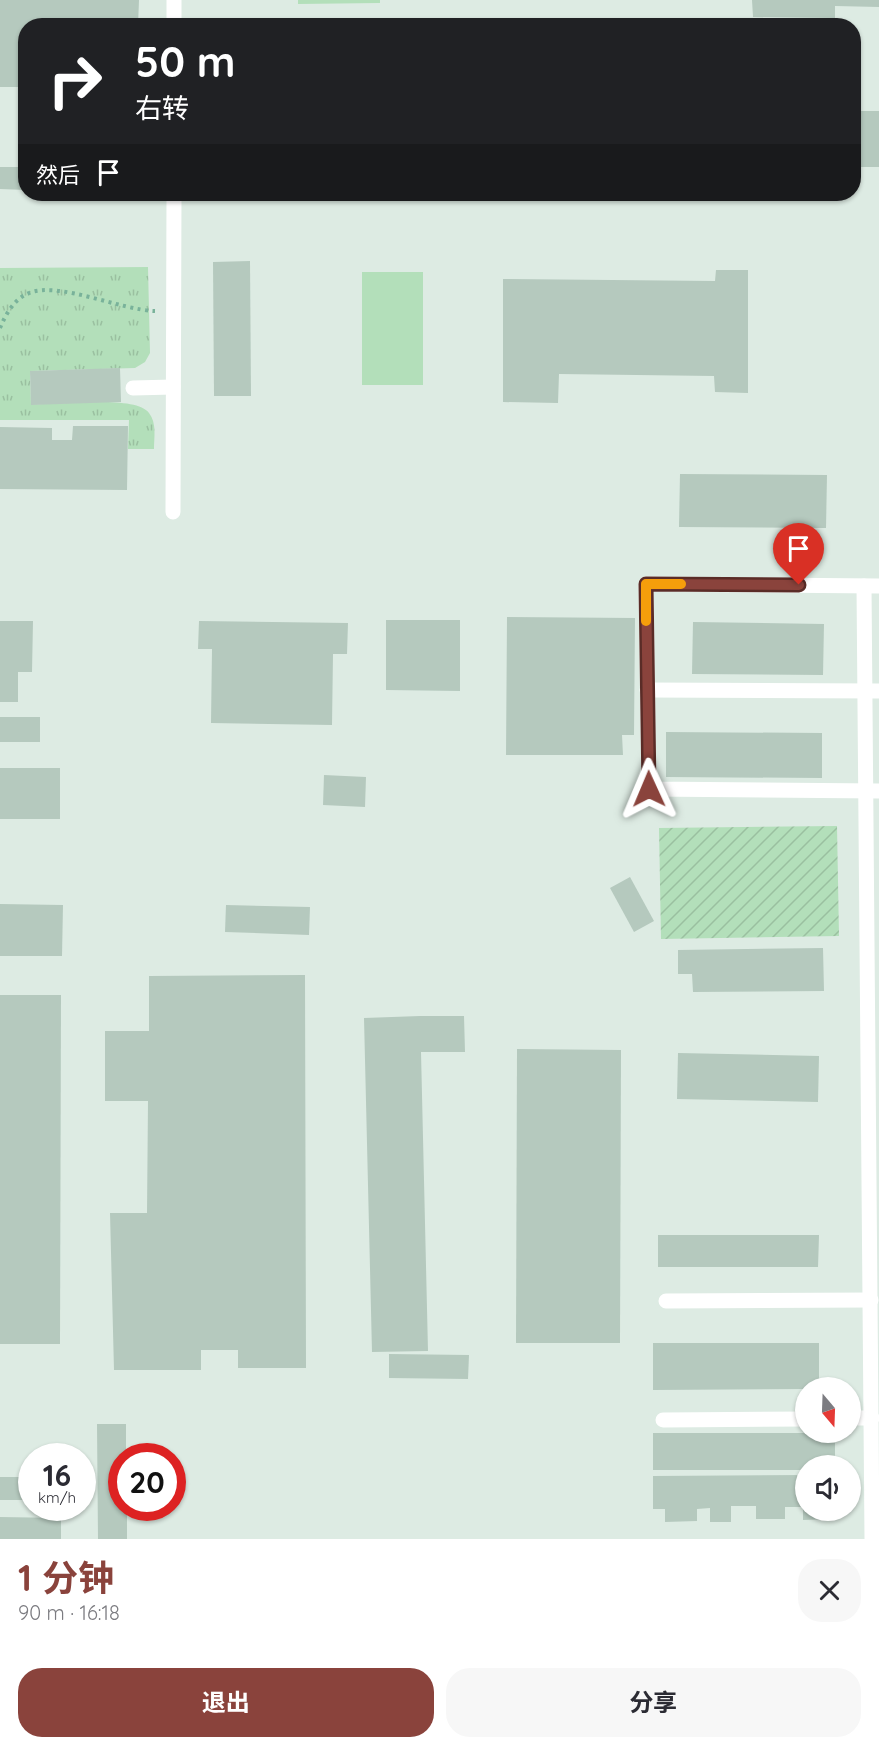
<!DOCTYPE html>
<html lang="zh">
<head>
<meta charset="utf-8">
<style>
	:root { --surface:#fff; --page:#f7f7f7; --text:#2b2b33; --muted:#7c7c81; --accent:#8a433c }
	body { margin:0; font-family:Quicksand,"Noto Sans SC",sans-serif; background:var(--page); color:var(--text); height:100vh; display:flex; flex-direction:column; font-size:22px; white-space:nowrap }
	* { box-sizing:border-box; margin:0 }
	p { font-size:20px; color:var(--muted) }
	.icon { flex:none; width:33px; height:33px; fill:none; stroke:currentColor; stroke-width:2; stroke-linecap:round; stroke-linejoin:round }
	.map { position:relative; height:1539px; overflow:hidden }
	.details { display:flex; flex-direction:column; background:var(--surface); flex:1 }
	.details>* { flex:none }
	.guide { position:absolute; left:18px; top:18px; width:843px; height:183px; border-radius:24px; box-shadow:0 2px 4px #0004; background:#202124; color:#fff; overflow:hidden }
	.needle { width:39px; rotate:161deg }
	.fabs { position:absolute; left:795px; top:1377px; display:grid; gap:12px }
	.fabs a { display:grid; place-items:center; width:66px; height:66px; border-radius:50%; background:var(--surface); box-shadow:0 2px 4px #0004; font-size:30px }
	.speed { position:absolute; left:18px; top:1443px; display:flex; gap:12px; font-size:30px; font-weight:700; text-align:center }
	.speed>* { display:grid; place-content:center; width:78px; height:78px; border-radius:50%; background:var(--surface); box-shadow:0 2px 4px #0004; line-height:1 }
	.speed small { font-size:15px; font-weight:400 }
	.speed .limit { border:9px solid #d22; background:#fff; color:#111 }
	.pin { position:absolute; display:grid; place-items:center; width:51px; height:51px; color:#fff; margin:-62px -26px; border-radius:50% 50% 50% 0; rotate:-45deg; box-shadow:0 0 6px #0007 }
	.pin .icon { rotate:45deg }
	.me { position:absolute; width:66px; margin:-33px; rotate:359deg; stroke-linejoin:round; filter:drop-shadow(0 0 4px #0008) }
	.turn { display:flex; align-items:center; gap:21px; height:126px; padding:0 18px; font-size:27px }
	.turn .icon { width:78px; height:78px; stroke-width:2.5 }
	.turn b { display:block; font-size:42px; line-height:51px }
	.then { display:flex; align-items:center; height:57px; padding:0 18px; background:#0003; gap:12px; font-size:22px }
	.round { display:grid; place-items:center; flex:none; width:63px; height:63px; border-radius:24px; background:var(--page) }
	.overview { display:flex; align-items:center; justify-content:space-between; height:102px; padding:0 18px }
	h1 { font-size:36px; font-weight:700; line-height:45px; color:var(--accent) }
	.action { display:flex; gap:12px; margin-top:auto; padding:12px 18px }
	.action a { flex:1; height:69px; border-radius:24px; background:var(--accent); color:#fff; font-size:24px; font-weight:700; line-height:69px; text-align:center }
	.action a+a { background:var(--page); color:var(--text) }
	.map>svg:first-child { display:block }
	.grass { fill:url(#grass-tufts) }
	.park { fill:#b3dfba }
	.garden { fill:url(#garden-furrows) }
	.building { fill:#b5c9be }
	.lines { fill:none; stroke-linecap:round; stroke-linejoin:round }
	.path { stroke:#79b29a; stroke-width:4; stroke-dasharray:3 4.5; stroke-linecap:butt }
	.lane { stroke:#fff; stroke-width:15 }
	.route-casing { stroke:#5a2c27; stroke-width:15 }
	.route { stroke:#8a433c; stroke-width:10 }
	.slow { stroke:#f59e0b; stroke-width:10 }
</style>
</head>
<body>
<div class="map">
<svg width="879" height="1539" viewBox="0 0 879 1539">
	<defs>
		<pattern id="grass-tufts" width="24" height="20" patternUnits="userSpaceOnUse" patternTransform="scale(1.5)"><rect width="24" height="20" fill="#b3dfba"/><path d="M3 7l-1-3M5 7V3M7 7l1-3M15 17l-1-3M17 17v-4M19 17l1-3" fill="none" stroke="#9ac0a0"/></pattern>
		<pattern id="garden-furrows" width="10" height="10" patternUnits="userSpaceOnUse" patternTransform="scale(1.5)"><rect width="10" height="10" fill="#b3dfba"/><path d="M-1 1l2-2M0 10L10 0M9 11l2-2" fill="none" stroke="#9ac0a0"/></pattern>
	</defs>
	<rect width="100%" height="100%" fill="#ddebe3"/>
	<g class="grass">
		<path d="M298,0H380V3L298,4Z"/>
		<path d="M148,267L150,353L145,362L135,368L30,371L31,404C55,406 135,394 149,413C157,423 154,438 154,449H128L129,420H0V268Z"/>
	</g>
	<rect class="park" x="362" y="272" width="61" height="113"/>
	<path class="garden" d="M837,826L839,936L661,939L659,828Z"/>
	<g class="building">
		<path d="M0,0H139L138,26H26V87H0Z"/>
		<path d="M752,0H879V7L835,6V18L753,17Z"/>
		<rect x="854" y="111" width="25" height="56"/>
		<path d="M0,167H26V190L0,189Z"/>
		<path d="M250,261L251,396H214L213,262Z"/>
		<path d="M716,270H748V393L715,392L714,376L559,374L558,403L503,402V279L715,281Z"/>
		<path d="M120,368L121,402L31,405L30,371Z"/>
		<path d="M73,426H128L127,490L0,489V427L52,428V440H72Z"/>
		<path d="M680,474L827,475L826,528L679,527Z"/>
		<path d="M507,617L635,618L634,735H622L623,755H506Z"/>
		<path d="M386,620H460V691L386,690Z"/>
		<path d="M0,621H33L32,672H18V702H0Z"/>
		<path d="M199,621L348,623L347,654H333L332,725L211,723L212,649H198Z"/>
		<path d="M693,622L824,624L823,675L692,674Z"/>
		<rect x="0" y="717" width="40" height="25"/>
		<path d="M666,732L822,733V778L666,777Z"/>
		<rect x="0" y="768" width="60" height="51"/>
		<path d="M324,775L366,777L365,807L323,805Z"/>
		<path d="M630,877L654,921L634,932L610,888Z"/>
		<path d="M0,904L63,905L62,956H0Z"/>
		<path d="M226,905L310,907L309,935L225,932Z"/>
		<path d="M823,948L824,991L693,992L692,974H678V950Z"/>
		<path d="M305,975L306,1368H238V1350H201V1370H114L110,1213H147L148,1101H105V1031H149V976Z"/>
		<path d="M0,995H61L60,1344H0Z"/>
		<path d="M420,1016H464L465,1052H421L428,1351L372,1352L364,1018Z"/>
		<path d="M517,1049L621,1050L620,1343H516Z"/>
		<path d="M678,1053L819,1056L818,1102L677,1099Z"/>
		<path d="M658,1235H819L818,1267H658Z"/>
		<path d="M653,1343H819V1388H806V1389L653,1390Z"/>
		<path d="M389,1354L469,1355L468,1379L389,1378Z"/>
		<path d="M97,1424H126V1456H122V1508H127V1539H98Z"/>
		<path d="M653,1433H835V1466H806V1470H653Z"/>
		<path d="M806,1475V1510H833V1519L803,1520V1507H785V1519H756V1506H731V1522H710V1508L697,1509V1521L665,1522V1509H653V1476Z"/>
		<rect x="0" y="1477" width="32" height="23"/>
		<path d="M0,1517L61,1518V1539H0Z"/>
	</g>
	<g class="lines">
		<path class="path" d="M0,328C6,314 14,299 29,293C59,281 120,310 155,311"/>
		<g class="lane">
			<path d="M174,26V0"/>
			<path d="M133,388L173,387"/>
			<path d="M173,512L174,194"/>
			<path d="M864,586L872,1539"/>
			<path d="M879,586L646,584L649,789L879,791"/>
			<path d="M647,690L879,691"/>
			<path d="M666,1301L871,1300"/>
			<path d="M850,1418H872"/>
			<path d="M663,1420L806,1419"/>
		</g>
	</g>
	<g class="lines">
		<defs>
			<path id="route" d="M649,789L646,584L799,585"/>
		</defs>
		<use href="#route" class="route-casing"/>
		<use href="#route" class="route"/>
		<path class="slow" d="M646,621V584H681"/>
	</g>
</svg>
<div class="fabs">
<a><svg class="needle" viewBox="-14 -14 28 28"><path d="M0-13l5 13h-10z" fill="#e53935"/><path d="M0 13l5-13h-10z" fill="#7c7c81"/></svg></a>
<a><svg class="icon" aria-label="sound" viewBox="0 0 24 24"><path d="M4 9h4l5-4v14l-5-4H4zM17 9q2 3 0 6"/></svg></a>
</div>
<div class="speed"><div>16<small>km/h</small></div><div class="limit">20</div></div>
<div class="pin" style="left:799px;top:585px;background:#d93025"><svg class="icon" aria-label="arrive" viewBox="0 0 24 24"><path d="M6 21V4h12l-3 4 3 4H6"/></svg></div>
<svg class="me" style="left:649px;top:789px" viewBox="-20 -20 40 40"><path d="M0-17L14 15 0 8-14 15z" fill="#8a433c" stroke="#fff" stroke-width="4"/></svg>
<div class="guide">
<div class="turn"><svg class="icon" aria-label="right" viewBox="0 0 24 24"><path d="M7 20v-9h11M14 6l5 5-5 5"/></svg><div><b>50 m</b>右转</div></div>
<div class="then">然后<svg class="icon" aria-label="arrive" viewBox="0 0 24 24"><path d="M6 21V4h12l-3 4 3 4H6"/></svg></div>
</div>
</div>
<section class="details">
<div class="overview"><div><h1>1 分钟</h1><p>90 m · 16:18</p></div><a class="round"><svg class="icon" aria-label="close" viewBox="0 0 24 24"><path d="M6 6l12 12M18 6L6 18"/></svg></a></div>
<div class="action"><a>退出</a><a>分享</a></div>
</section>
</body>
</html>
